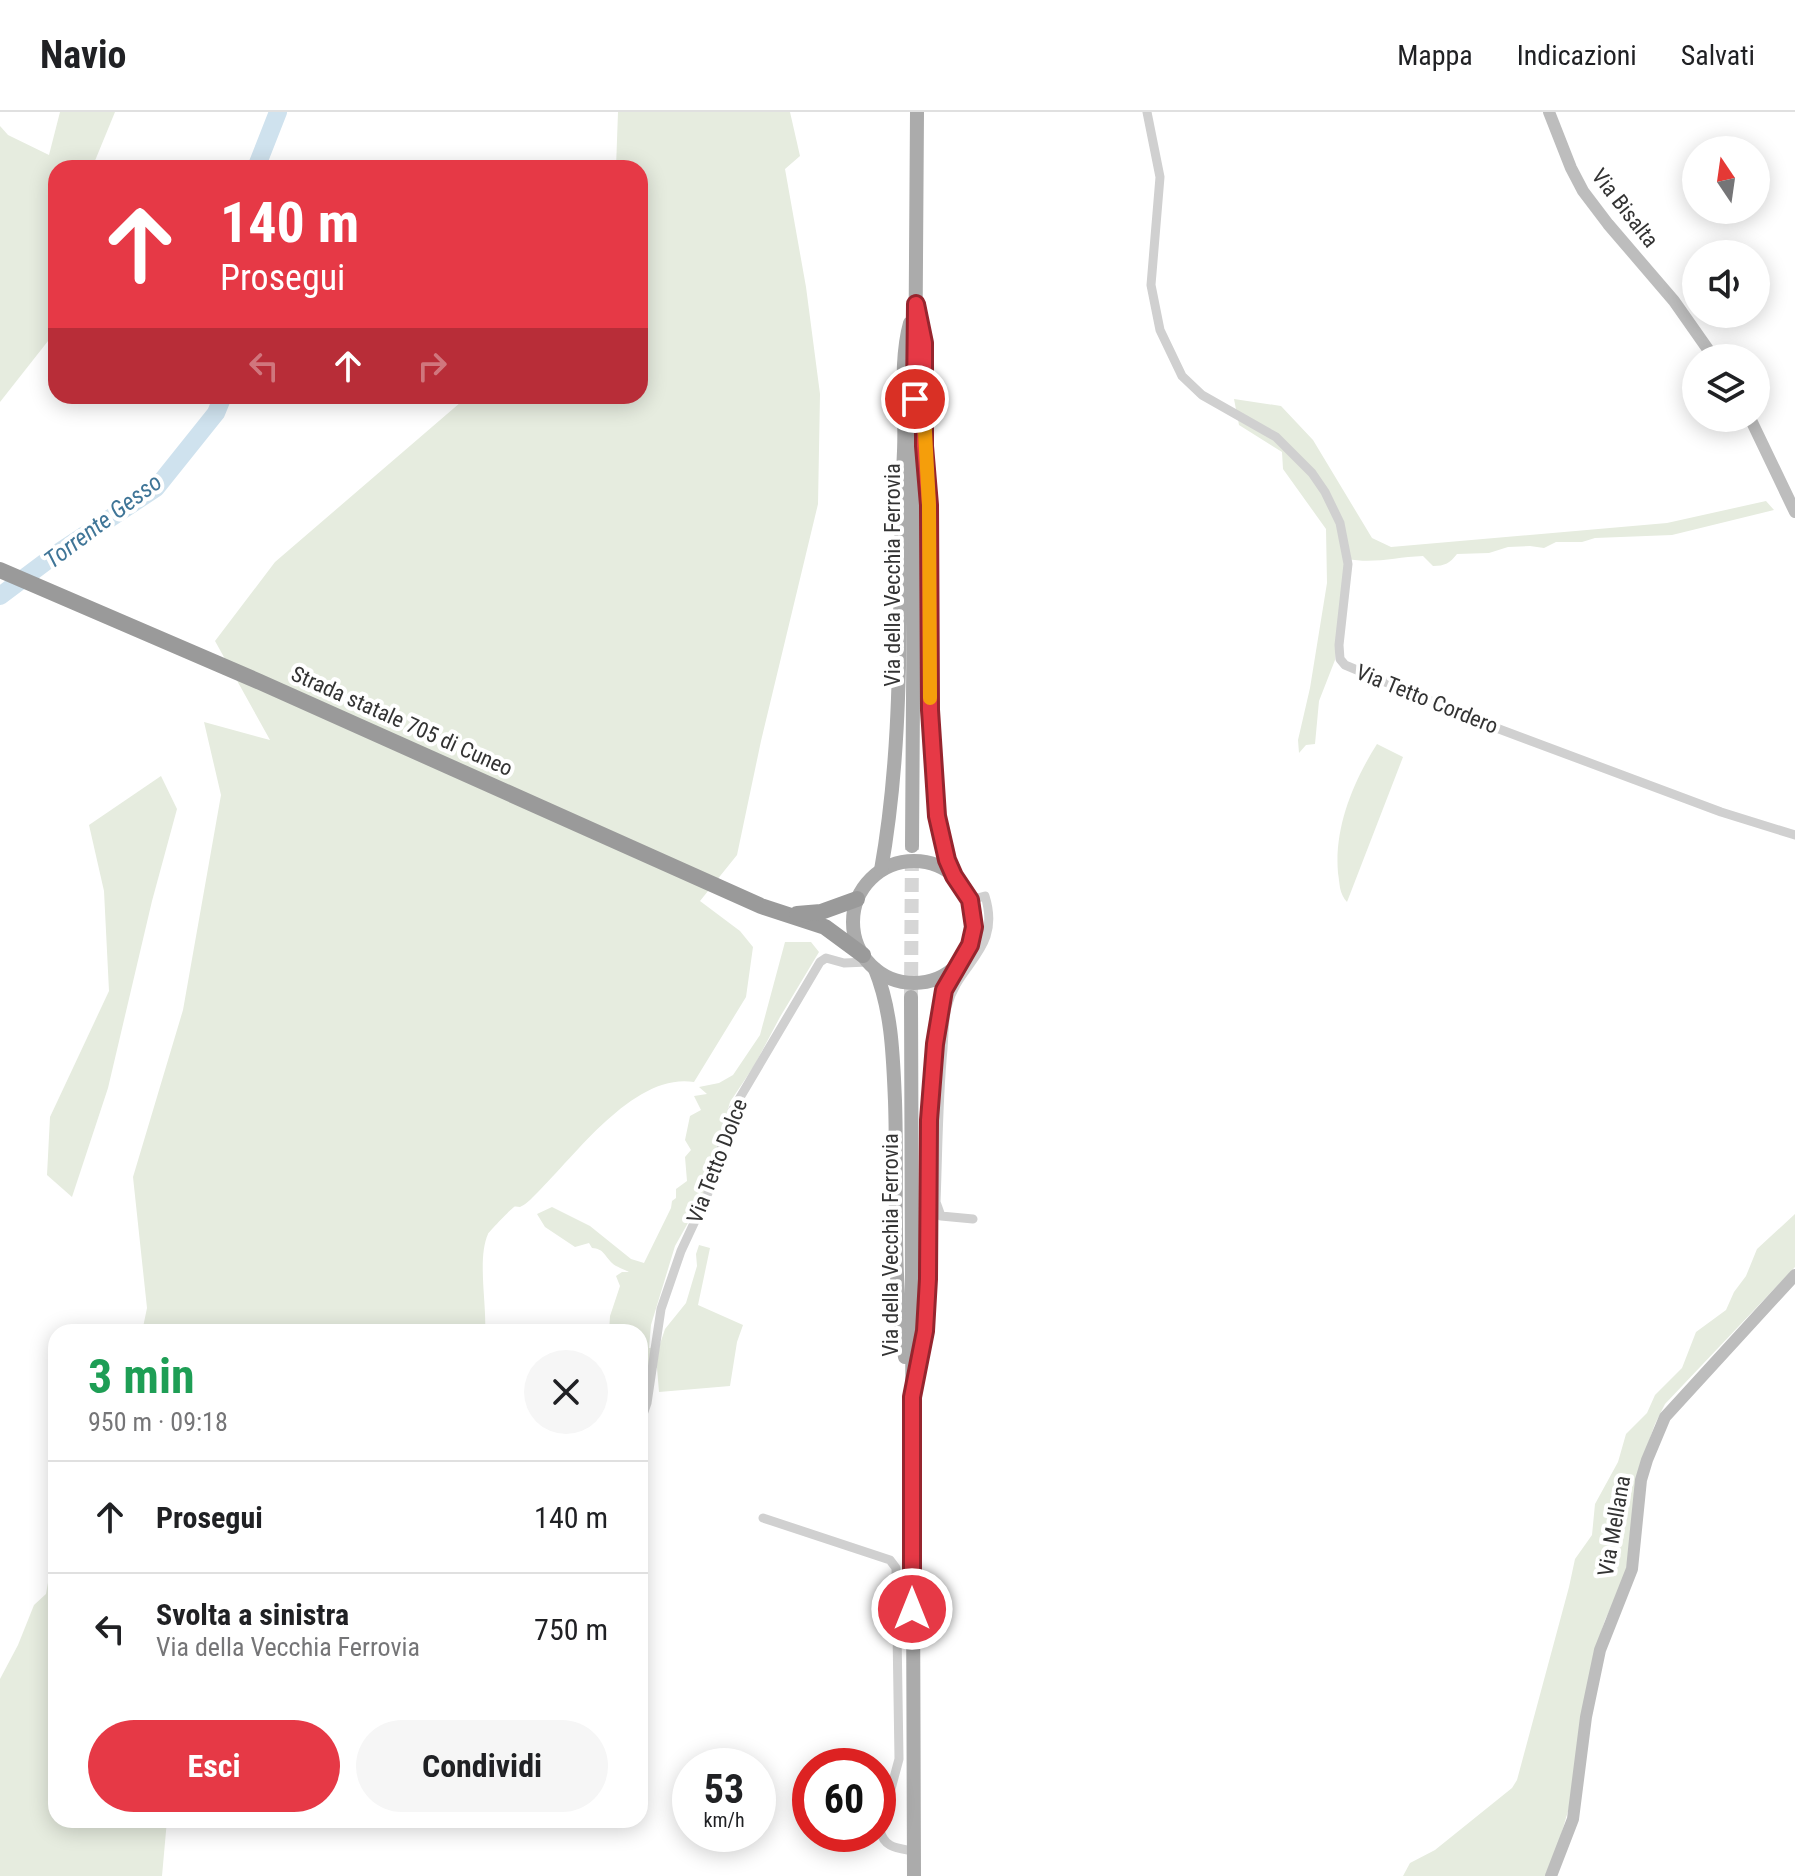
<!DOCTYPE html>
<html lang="it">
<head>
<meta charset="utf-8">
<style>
	:root { --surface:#fff; --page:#f6f6f6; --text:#202124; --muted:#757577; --line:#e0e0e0; --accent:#e63946 }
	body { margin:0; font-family:"Roboto Condensed",sans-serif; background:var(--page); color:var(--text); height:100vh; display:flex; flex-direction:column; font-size:30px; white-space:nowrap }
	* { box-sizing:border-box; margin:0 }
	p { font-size:26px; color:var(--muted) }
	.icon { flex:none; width:44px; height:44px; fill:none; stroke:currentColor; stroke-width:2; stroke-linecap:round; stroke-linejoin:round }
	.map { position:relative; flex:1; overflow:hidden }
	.side { position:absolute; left:48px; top:1212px; width:600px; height:504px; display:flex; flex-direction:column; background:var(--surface); border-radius:24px; box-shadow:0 4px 20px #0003 }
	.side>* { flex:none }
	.guide { position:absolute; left:48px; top:48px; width:600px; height:244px; border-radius:24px; box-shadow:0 4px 20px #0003; background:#e63946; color:#fff; overflow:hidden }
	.needle { width:52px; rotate:347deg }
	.buttons { position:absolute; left:1682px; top:24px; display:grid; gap:16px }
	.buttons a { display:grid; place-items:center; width:88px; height:88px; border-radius:50%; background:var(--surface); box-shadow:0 4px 20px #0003; font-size:40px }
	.speed { position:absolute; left:672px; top:1636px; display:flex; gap:16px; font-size:40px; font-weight:700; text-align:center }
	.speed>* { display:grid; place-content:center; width:104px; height:104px; border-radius:50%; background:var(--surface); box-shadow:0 4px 20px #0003; line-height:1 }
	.speed small { font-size:20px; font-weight:400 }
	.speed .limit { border:12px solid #d22; background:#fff; color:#111 }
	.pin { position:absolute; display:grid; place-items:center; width:68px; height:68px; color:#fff; margin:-34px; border:4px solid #fff; border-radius:50%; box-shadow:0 2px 8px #0007 }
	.me { position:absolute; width:88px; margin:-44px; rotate:0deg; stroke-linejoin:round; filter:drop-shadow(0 0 6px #0008) }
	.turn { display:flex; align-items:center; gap:28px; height:168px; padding:0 40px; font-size:36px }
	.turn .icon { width:104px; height:104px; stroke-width:2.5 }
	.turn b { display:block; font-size:56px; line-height:68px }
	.lanes { display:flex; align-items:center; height:76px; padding:0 40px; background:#0003; justify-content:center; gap:40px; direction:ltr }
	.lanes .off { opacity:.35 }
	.round { display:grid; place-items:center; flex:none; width:84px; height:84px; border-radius:42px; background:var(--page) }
	.head { display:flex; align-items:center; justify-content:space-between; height:136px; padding:0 40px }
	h1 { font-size:48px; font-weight:700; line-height:60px; color:#1e9e55 }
	.primary-button { display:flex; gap:16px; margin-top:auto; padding:16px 40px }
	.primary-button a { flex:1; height:92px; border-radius:48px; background:var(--accent); color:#fff; font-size:32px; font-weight:700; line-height:92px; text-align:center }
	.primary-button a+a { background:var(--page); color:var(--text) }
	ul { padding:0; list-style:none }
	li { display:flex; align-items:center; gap:24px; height:112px; padding:0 40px; border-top:2px solid var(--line) }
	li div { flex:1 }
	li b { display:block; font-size:30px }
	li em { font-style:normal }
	header { display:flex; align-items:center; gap:48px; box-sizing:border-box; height:112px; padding:0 40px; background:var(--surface); border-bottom:2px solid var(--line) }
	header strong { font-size:38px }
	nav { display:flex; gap:44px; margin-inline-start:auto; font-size:28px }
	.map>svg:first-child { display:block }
	.green { fill:#e6ecdf }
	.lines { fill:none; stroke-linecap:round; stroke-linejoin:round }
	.river { stroke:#cfe2ee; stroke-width:18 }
	.primary-tunnel { stroke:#d6d6d6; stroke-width:14; stroke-dasharray:14 7; stroke-linecap:butt }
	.street { stroke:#d0d0d0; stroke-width:9 }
	.secondary { stroke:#bdbdbd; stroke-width:12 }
	.primary { stroke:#ababab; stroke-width:14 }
	.highway { stroke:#9a9a9a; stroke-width:16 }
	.route-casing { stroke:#96252e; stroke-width:20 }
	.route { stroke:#e63946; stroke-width:14 }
	.slow { stroke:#f59e0b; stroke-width:14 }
	.labels { text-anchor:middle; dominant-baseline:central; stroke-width:8; stroke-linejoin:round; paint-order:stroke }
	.street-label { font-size:22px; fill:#333; stroke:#fff }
	.water-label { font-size:24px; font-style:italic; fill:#3f7597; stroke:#fff }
</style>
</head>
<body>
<header>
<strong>Navio</strong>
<nav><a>Mappa</a><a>Indicazioni</a><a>Salvati</a></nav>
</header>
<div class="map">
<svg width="1795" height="1764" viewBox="0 0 1795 1764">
	<rect width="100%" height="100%" fill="#fff"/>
	<g class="green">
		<path d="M60,0H115L92,56H56V182L48,229L0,290V14L8,23L49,43Z"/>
		<path d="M618,0H790L800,44L785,57L806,175L820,282L818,392L761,629L737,743L700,789L740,819L753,835L746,885L694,970C633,960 573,1047 534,1084C530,1088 525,1093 520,1095C518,1095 515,1094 514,1095C511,1097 490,1119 488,1122C477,1147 487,1192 485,1220H142L147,1196L133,1065L183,898L221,683L204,610L270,628L215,529L275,450L468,284H640V56H616Z"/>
		<path d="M1234,287L1281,294L1313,328L1372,426L1391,435L1667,411L1766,389L1774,398L1672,423L1595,426L1582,430H1556L1544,436L1530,434L1508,435L1489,441L1457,442C1450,451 1445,454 1433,454L1423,444C1395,445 1375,452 1347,447L1335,548L1319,589L1315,632L1306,633L1299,641L1298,628L1310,576L1327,471L1326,417L1283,357L1282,340L1239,313Z"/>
		<path d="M1377,632L1403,645L1347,790C1339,781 1340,773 1338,761C1334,716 1353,670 1377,632Z"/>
		<path d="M161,664L177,697L152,789L108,976L72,1085L47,1063L50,1005L109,879L104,779L89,713Z"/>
		<path d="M785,830H811L819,840L780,905L754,954L730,990L702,1086L675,1134L651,1213L649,1236L659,1235L665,1217L686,1191L697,1154L696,1142L699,1133L710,1136L698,1193L743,1213L737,1230L730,1274L659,1280L657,1256H648L640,1277L643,1289L640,1296V1220H609L610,1204L620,1174L616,1164L622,1160H629C624,1157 616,1155 612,1151C604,1143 604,1137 592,1136L589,1131L575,1135L545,1115L537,1102L552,1095L590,1114L631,1147L644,1151L671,1096L672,1089L676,1086V1077L687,1069L685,1045L691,1038L685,1028L690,1004L701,998L694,984L707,982L699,975L719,971L733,963L760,923Z"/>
		<path d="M1795,1102V1155L1665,1292L1655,1312L1642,1348L1625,1466L1605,1508L1594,1541L1571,1689L1558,1733L1545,1764H1403L1410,1751L1435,1738L1512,1676L1517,1668L1569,1475L1575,1447L1592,1423L1595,1392L1618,1350L1626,1322L1647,1301L1655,1283L1682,1256L1696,1220L1726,1198L1734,1180L1746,1164L1757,1137Z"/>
		<path d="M56,1450V1708H167L162,1764H0V1567L18,1533L34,1493L46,1482L50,1459Z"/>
	</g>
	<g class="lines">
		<g class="river">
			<path d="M256,56L278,0"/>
			<path d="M0,484L56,442L156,376L216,301L223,284"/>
		</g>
		<path class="primary-tunnel" d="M911,885L912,734"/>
		<g class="street">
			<path d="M1147,0L1160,65L1151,173L1160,218L1182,264L1202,283L1276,325L1312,361L1325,380L1340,411L1348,452L1339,533L1340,547L1345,553L1483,611L1721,700L1795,723"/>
			<path d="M970,788L985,784C1002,838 958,850 947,895C944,908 944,923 943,937C938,988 938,1039 936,1090L941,1104L973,1107"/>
			<path d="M640,1311L647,1291L661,1197L681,1139L708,1081L732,999L820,850L826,846L844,851L868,850"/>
			<path d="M763,1406L890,1448L896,1456L899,1647L880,1718C884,1736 897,1736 913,1739"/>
		</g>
		<g class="secondary">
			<path d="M1549,0L1571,56L1583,79L1608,112L1674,189L1714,246"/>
			<path d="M1750,306L1795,400"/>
			<path d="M1551,1764L1573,1707L1586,1605L1600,1538L1632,1457L1641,1368L1647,1348L1665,1305L1795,1163"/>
		</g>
		<g class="primary">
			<path d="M924,315L929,393L930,598L933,651L943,736L954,764"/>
			<path d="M912,734L917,0"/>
			<circle cx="914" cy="810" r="61"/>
			<path d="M881,758C906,619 897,479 904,339C906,297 899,251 910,211"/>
			<path d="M875,857C892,899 893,944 895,989C898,1074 891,1161 905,1245"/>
			<path d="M911,885L914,1764"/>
			<path d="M918,1253C936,1159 925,1062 932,966C934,938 934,908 943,881C947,870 955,859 960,849"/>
		</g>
		<g class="highway">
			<path d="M0,458L260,570L761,794L825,815L863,843"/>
			<path d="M797,802L821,800L857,787"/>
		</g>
	</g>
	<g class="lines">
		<defs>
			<path id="route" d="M912,1497V1285L925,1219L928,1167L929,1008L935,932L944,878L970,833L974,815L970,788L954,764L947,748L937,704L930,598L929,393L924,334V231L916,192L915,287"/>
		</defs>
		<use href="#route" class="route-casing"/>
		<use href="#route" class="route"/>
		<path class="slow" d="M924,302L929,393L930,586"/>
	</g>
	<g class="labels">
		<g class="street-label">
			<text transform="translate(1625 96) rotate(52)">Via Bisalta</text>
			<text transform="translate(892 463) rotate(-90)">Via della Vecchia Ferrovia</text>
			<text transform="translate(1427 587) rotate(22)">Via Tetto Cordero</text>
			<text transform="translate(402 609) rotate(24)">Strada statale 705 di Cuneo</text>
			<text transform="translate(717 1049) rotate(-69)">Via Tetto Dolce</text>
			<text transform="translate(890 1133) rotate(-90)">Via della Vecchia Ferrovia</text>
			<text transform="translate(1614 1414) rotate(-80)">Via Mellana</text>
		</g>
		<g class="water-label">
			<text transform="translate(103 409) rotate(-37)">Torrente Gesso</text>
		</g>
	</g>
</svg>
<div class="buttons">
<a><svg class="needle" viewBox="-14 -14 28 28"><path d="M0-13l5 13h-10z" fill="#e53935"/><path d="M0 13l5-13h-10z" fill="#757577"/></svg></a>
<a><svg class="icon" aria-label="sound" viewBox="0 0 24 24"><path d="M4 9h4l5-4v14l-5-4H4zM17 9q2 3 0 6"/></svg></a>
<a><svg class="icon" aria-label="layers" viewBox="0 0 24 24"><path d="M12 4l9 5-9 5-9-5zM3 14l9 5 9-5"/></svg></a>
</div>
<div class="speed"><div>53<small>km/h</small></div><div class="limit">60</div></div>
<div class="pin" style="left:915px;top:287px;background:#d93025"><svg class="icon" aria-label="arrive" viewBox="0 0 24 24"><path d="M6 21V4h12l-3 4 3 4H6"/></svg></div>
<svg class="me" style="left:912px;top:1497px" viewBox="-20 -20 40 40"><circle r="17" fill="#e63946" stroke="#fff" stroke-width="3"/><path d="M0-11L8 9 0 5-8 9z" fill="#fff"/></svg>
<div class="guide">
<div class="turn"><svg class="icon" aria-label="ahead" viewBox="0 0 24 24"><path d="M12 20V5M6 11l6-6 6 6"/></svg><div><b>140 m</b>Prosegui</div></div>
<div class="lanes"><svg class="icon off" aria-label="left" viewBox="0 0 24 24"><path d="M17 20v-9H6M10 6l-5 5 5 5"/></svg><svg class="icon" aria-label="ahead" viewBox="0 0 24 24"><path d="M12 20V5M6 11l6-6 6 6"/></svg><svg class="icon off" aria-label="right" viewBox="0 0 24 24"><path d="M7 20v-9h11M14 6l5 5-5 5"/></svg></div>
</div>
<section class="side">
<div class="head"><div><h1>3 min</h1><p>950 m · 09:18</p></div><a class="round"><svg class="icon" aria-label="close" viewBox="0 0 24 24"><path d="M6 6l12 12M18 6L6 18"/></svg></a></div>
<ul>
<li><svg class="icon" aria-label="ahead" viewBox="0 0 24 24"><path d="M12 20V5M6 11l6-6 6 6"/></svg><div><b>Prosegui</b></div><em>140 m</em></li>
<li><svg class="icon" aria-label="left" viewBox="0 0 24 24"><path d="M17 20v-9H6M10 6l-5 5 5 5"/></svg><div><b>Svolta a sinistra</b><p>Via della Vecchia Ferrovia</p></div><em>750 m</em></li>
</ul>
<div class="primary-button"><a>Esci</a><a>Condividi</a></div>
</section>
</div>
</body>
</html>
